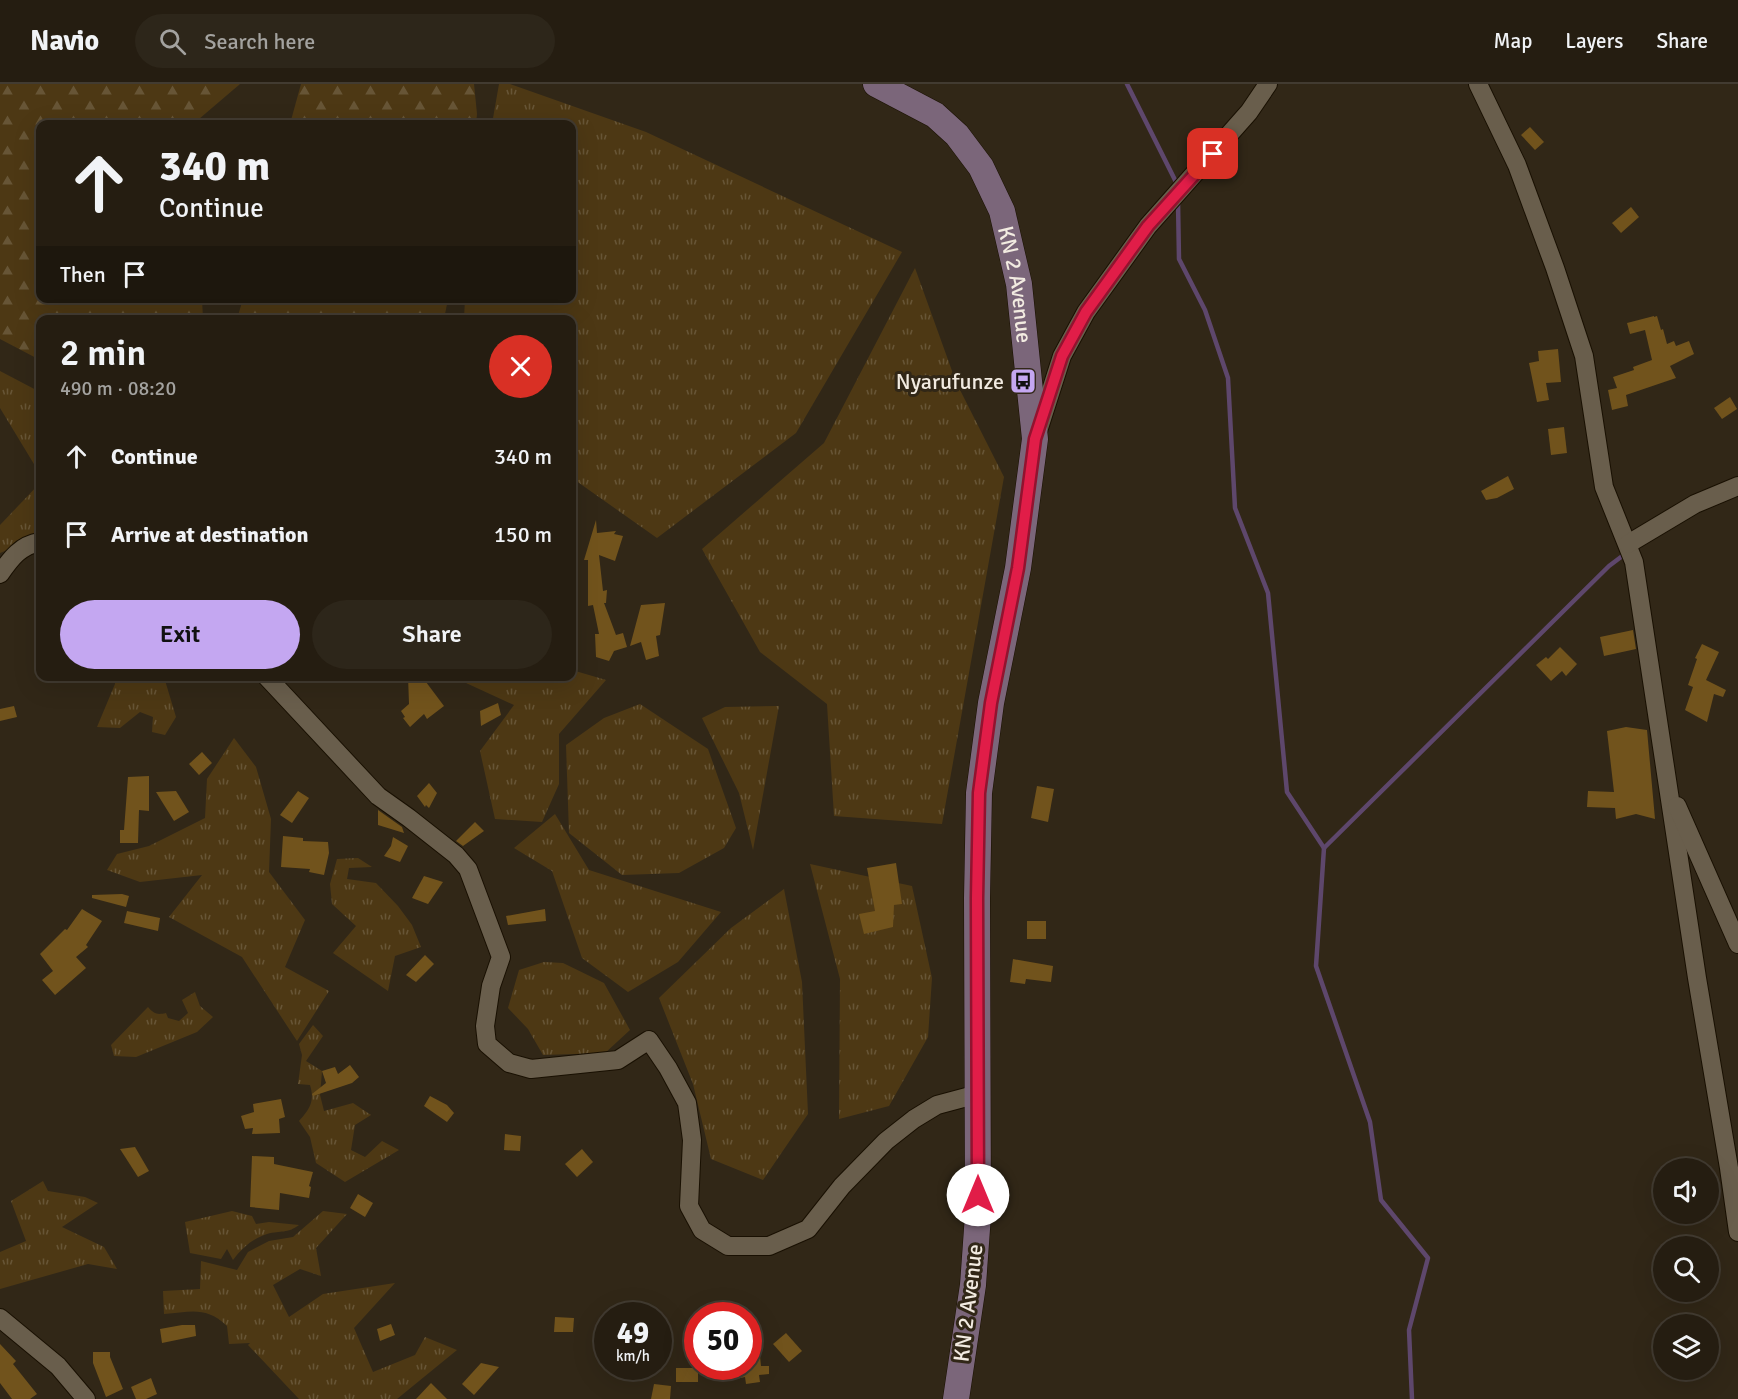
<!DOCTYPE html>
<html lang="en">
<head>
<meta charset="utf-8">
<style>
	:root { --surface:#251d11; --page:#2d261a; --text:#f1f3f6; --muted:#a3a29f; --line:#423b31; --accent:#c4a7f1 }
	body { margin:0; font-family:Signika,sans-serif; background:var(--page); color:var(--text); height:100vh; display:flex; flex-direction:column; font-size:22px; white-space:nowrap }
	* { box-sizing:border-box; margin:0 }
	p { font-size:20px; color:var(--muted) }
	.icon { flex:none; width:33px; height:33px; fill:none; stroke:currentColor; stroke-width:2; stroke-linecap:round; stroke-linejoin:round }
	.map { position:relative; flex:1; overflow:hidden }
	.sheet { position:absolute; left:36px; top:231px; width:540px; height:366px; display:flex; flex-direction:column; background:var(--surface); border-radius:12px; box-shadow:0 6px 24px #0002,0 0 0 2px var(--line) }
	.sheet>* { flex:none }
	.guide { position:absolute; left:36px; top:36px; width:540px; height:183px; border-radius:12px; box-shadow:0 6px 24px #0002,0 0 0 2px var(--line); background:#251d11; color:var(--text); overflow:hidden }
	.buttons { position:absolute; left:1653px; top:1074px; display:grid; gap:12px }
	.buttons a { display:grid; place-items:center; width:66px; height:66px; border-radius:50%; background:var(--surface); box-shadow:0 6px 24px #0002,0 0 0 2px var(--line); font-size:30px }
	.speed { position:absolute; left:594px; top:1218px; display:flex; gap:12px; font-size:30px; font-weight:700; text-align:center }
	.speed>* { display:grid; place-content:center; width:78px; height:78px; border-radius:50%; background:var(--surface); box-shadow:0 6px 24px #0002,0 0 0 2px var(--line); line-height:1 }
	.speed small { font-size:15px; font-weight:400 }
	.speed .limit { border:9px solid #d22; background:#fff; color:#111 }
	.pin { position:absolute; display:grid; place-items:center; width:51px; height:51px; color:#fff; margin:-26px; border-radius:12px; box-shadow:0 3px 9px #0006 }
	.me { position:absolute; width:66px; margin:-33px; rotate:0deg; stroke-linejoin:round; filter:drop-shadow(0 0 4px #0008) }
	.turn { display:flex; align-items:center; gap:21px; height:126px; padding:0 24px; font-size:27px }
	.turn .icon { width:78px; height:78px; stroke-width:2.5 }
	.turn b { display:block; font-size:42px; line-height:51px }
	.then { display:flex; align-items:center; height:57px; padding:0 24px; background:#0003; gap:12px; font-size:22px }
	.round { display:grid; place-items:center; flex:none; width:63px; height:63px; border-radius:32px; background:var(--page) }
	.head { display:flex; align-items:center; justify-content:space-between; height:102px; padding:0 24px }
	h1 { font-size:36px; font-weight:600; line-height:45px }
	.cta { display:flex; gap:12px; margin-top:auto; padding:12px 24px }
	.cta a { flex:1; height:69px; border-radius:36px; background:var(--accent); color:#111; font-size:24px; font-weight:600; line-height:69px; text-align:center }
	.cta a+a { background:var(--page); color:var(--text) }
	ul { padding:0; list-style:none }
	li { display:flex; align-items:center; gap:18px; height:78px; padding:0 24px }
	li div { flex:1 }
	li b { display:block; font-size:22px }
	li em { font-style:normal }
	header { display:flex; align-items:center; gap:36px; box-sizing:border-box; height:84px; padding:0 30px; background:var(--surface); border-bottom:2px solid var(--line) }
	header strong { font-size:28px }
	nav { display:flex; gap:33px; margin-inline-start:auto; font-size:21px }
	.search { width:420px; height:54px; background:var(--page); display:flex; align-items:center; gap:15px; box-sizing:border-box; padding:0 21px; border-radius:33px; color:var(--muted); font-size:22px }
	.map>svg:first-child { display:block }
	.grass { fill:url(#grass-tufts) }
	.forest { fill:url(#forest-firs) }
	.lines { fill:none; stroke-linecap:round; stroke-linejoin:round }
	.stream { stroke:#5e476c; stroke-width:4.5 }
	.building { fill:#71531c }
	.minor-casing { stroke:#191002; stroke-width:20 }
	.secondary-casing { stroke:#191002; stroke-width:27 }
	.minor { stroke:#695e4c; stroke-width:18 }
	.secondary { stroke:#7b667a; stroke-width:26 }
	.route-casing { stroke:#92132f; stroke-width:15 }
	.route { stroke:#e11d48; stroke-width:10 }
	.labels { text-anchor:middle; dominant-baseline:central; stroke-width:6; stroke-linejoin:round; paint-order:stroke }
	.street-label { font-size:22px; fill:#f2ebe1; stroke:#312717 }
	.poi-label { font-size:22px; fill:#f2ebe1; stroke:#312717; text-anchor:end }
</style>
</head>
<body>
<header>
<strong>Navio</strong>
<div class="search"><svg class="icon" aria-label="search" viewBox="0 0 24 24"><circle cx="10" cy="10" r="6"/><path d="M15 15l6 6"/></svg>Search here</div>
<nav><a>Map</a><a>Layers</a><a>Share</a></nav>
</header>
<div class="map">
<svg width="1738" height="1315" viewBox="0 0 1738 1315">
	<defs>
		<pattern id="grass-tufts" width="24" height="20" patternUnits="userSpaceOnUse" patternTransform="scale(1.5)"><rect width="24" height="20" fill="#4d3814"/><path d="M3 7l-1-3M5 7V3M7 7l1-3M15 17l-1-3M17 17v-4M19 17l1-3" fill="none" stroke="#675536"/></pattern>
		<pattern id="forest-firs" width="22" height="20" patternUnits="userSpaceOnUse" patternTransform="scale(1.5)"><rect width="22" height="20" fill="#4d3814"/><path d="M5 1l3.5 6h-7zM16 11l3.5 6h-7z" fill="#675536"/></pattern>
	</defs>
	<rect width="100%" height="100%" fill="#312717"/>
	<g class="grass">
		<path d="M499,0H510L646,48L902,168L796,349L657,454L572,394V236L464,235L465,215L572,214V40H492Z"/>
		<path d="M915,184L956,298L1004,393L942,740L834,732L827,620L760,568L702,465L824,359Z"/>
		<path d="M0,287L40,308V390L0,324Z"/>
		<path d="M40,399V453L0,469V441Z"/>
		<path d="M572,586L606,596L559,650V700L542,738L495,735L480,667L514,621L453,593L572,592Z"/>
		<path d="M115,593H164L176,633L165,651L152,648L153,633L140,628L120,644L97,643L115,600Z"/>
		<path d="M640,620L708,665L736,744L724,764L679,789L622,791L569,749L566,661L604,634Z"/>
		<path d="M779,622L753,766L739,709L702,634L725,623Z"/>
		<path d="M234,654L256,683L271,735L269,788L305,836L285,883L329,907L297,957L242,873L169,833L202,791L140,798L107,786L117,770L149,762L205,734L207,695Z"/>
		<path d="M555,730L589,786L721,828L678,878L628,908L582,874L552,787L514,764Z"/>
		<path d="M358,774L372,783L349,784L347,795L376,799L398,822L412,841L421,863L395,872L388,907L333,869L356,842L332,820L330,800L337,775Z"/>
		<path d="M810,780L912,802L932,894L928,953L889,1022L839,1035L840,895Z"/>
		<path d="M784,805L802,898L808,1030L763,1096L711,1075L693,1000L659,914L731,844Z"/>
		<path d="M544,878L563,879L604,899L630,946L605,969L543,971L528,945L508,924L519,886Z"/>
		<path d="M195,908L200,922L213,933L197,948L136,973L114,972L111,961L148,923C154,930 157,931 166,929L168,934L179,937L188,929L182,916Z"/>
		<path d="M313,941L323,952L306,977L322,987L320,1011L324,1027L353,1019L371,1031L355,1041L351,1066L365,1073L382,1057L399,1066L345,1098L316,1079L310,1053L299,1037C310,1025 315,1017 310,1001L298,1000L302,971L299,960Z"/>
		<path d="M43,1097L48,1107L85,1113L98,1119L62,1143L104,1163L117,1185L88,1180L0,1205V1168L26,1157L11,1117Z"/>
		<path d="M232,1127L252,1132L256,1140L269,1138L299,1141C287,1150 281,1146 267,1150C252,1155 243,1163 233,1176L227,1165L221,1175L190,1169L185,1138Z"/>
		<path d="M323,1127L347,1130L316,1164L321,1192L300,1185L273,1201L289,1233L323,1210L395,1199L354,1244L373,1288L415,1271L425,1253L457,1266L397,1315H299L248,1261L250,1259L229,1260L227,1242C206,1222 191,1228 164,1230L163,1207L200,1205L201,1177L237,1186L248,1168L269,1157L293,1153Z"/>
	</g>
	<g class="forest">
		<path d="M0,0H240L199,35L197,40H40V214L202,215L203,235L40,236V276L0,255Z"/>
		<path d="M301,0H474L477,30L476,40H290Z"/>
		<path d="M243,215V214L448,215L444,235H237Z"/>
	</g>
	<g class="lines">
		<g class="stream">
			<path d="M1127,0L1178,102"/>
			<path d="M1178,117L1179,175L1205,226L1228,294L1235,424L1268,509L1287,708L1324,764"/>
			<path d="M1412,1315L1409,1246L1428,1174L1381,1116L1370,1038L1316,882L1324,764L1609,482L1625,470"/>
		</g>
	</g>
	<g class="building">
		<path d="M1530,43L1544,58L1535,66L1521,51Z"/>
		<path d="M1631,123L1639,133L1621,149L1612,139Z"/>
		<path d="M1654,232V233L1657,232L1661,246L1663,245L1667,260L1674,257L1676,262L1689,257L1694,270L1670,282L1676,294L1626,311L1628,322L1612,326L1608,306L1617,304L1613,293L1634,286L1633,283L1652,276L1645,246L1630,250L1627,239Z"/>
		<path d="M1558,265L1561,298L1546,299L1549,316L1537,318L1529,279L1539,277L1538,267Z"/>
		<path d="M1730,313L1737,325L1722,335L1714,324Z"/>
		<path d="M1564,343L1567,369L1551,371L1548,345Z"/>
		<path d="M1508,392L1514,405L1497,414L1486,416L1481,407Z"/>
		<path d="M596,436L597,449L616,447L614,450L623,452L615,477L599,471L603,507L607,506L606,519H604L616,551L623,549L627,563L614,567L609,577L596,573L595,550H599L593,521L588,522V476H584Z"/>
		<path d="M665,519L660,551L656,552L659,572L646,576L641,558L630,562L641,521Z"/>
		<path d="M1633,546L1636,565L1604,572L1600,553Z"/>
		<path d="M1702,560L1719,568L1706,596L1726,606L1723,613L1714,610L1707,638L1685,626L1693,603L1688,601L1697,575L1695,574Z"/>
		<path d="M1560,563L1577,580L1566,592L1562,587L1551,597L1536,581L1546,573L1548,575Z"/>
		<path d="M408,592H426V598L444,622L427,635L424,630L410,643L403,634L405,633L401,627L409,620Z"/>
		<path d="M498,619L501,631L481,642L480,627Z"/>
		<path d="M14,622L17,633L0,637V625Z"/>
		<path d="M1626,643L1647,646L1655,735L1636,730L1616,735L1615,724L1587,723L1588,707L1614,708L1607,647Z"/>
		<path d="M202,668L212,679L199,691L189,680Z"/>
		<path d="M149,692V727L139,726L138,759H120V746H124L128,693Z"/>
		<path d="M429,699L437,709L429,724L426,721L425,723L417,712Z"/>
		<path d="M1037,702L1054,705L1048,738L1031,734Z"/>
		<path d="M176,707L189,728L174,737L156,708Z"/>
		<path d="M298,707L309,714L292,739L280,731Z"/>
		<path d="M378,726L402,743L404,749L378,741Z"/>
		<path d="M475,738L484,747L463,762L456,757Z"/>
		<path d="M283,752L303,754V757L328,758L329,769L324,791L309,788L310,785L281,783Z"/>
		<path d="M393,753L408,762L400,778L384,772L391,762Z"/>
		<path d="M896,779L902,820L894,821L893,843L864,850L859,830L875,827L867,784Z"/>
		<path d="M424,792L443,798L428,820L412,814Z"/>
		<path d="M122,810L129,812L126,823L92,814V811Z"/>
		<path d="M82,825L102,837L86,861L88,863L76,873L86,884L55,911L42,896L53,887L40,870L65,845L67,846Z"/>
		<path d="M545,825L546,837L508,841L506,832Z"/>
		<path d="M127,827L160,834L158,847L124,839Z"/>
		<rect x="1027" y="837" width="19" height="18"/>
		<path d="M425,871L434,880L416,898L406,891Z"/>
		<path d="M1013,875L1053,882L1051,898L1026,895L1025,900L1010,898Z"/>
		<path d="M350,981L359,993L352,999L313,1012L312,1010L326,999L322,987L335,983L338,990Z"/>
		<path d="M430,1012L447,1021L454,1029L447,1038L424,1022Z"/>
		<path d="M281,1015L285,1033L279,1035L280,1049L252,1050L253,1044L245,1045L241,1032L254,1028L253,1020Z"/>
		<path d="M505,1050L521,1052L520,1067L504,1066Z"/>
		<path d="M135,1063L149,1087L138,1093L120,1065Z"/>
		<path d="M582,1065L593,1078L577,1093L565,1080Z"/>
		<path d="M252,1072L274,1073V1080L313,1088L309,1102L311,1103L309,1114L280,1109L279,1126L250,1123Z"/>
		<path d="M358,1110L373,1119L365,1133L350,1124Z"/>
		<path d="M555,1233L574,1234L573,1248H554Z"/>
		<path d="M391,1240L395,1251L380,1257L377,1245Z"/>
		<path d="M182,1241H195L196,1252L162,1259L160,1245Z"/>
		<path d="M786,1249L802,1267L789,1278L773,1260Z"/>
		<path d="M0,1260L16,1277L13,1280L37,1310L30,1315H12L0,1299Z"/>
		<path d="M93,1268H110V1273L123,1305L106,1313L93,1279Z"/>
		<path d="M760,1272L761,1282H769V1290L759,1291L760,1298L746,1300L745,1293L736,1295L735,1282H748Z"/>
		<path d="M481,1279L499,1283L474,1311L462,1300Z"/>
		<path d="M620,1283L635,1285L633,1297L618,1295Z"/>
		<rect x="676" y="1284" width="22" height="14"/>
		<path d="M151,1294L157,1310L146,1315H136L131,1303Z"/>
		<path d="M431,1299L447,1315H416Z"/>
		<path d="M654,1300L671,1302L670,1315H651Z"/>
	</g>
	<g class="lines">
		<defs>
			<g id="minor">
				<path d="M1478,0L1517,81L1555,184L1584,272L1604,403L1634,478L1697,894L1729,1084L1738,1148"/>
				<path d="M1038,347L1062,272L1086,228L1148,142L1249,28L1268,0"/>
				<path d="M1628,460L1695,420L1738,402"/>
				<path d="M0,490C11,474 21,461 40,458"/>
				<path d="M266,592L378,712L409,734L456,771L468,785L501,873L491,902L485,942L487,960L509,979L531,985L618,976L649,956L668,984L687,1019L692,1056L689,1122L702,1146L728,1162H769L808,1145L842,1102L886,1057L914,1035L937,1021L978,1010"/>
				<path d="M1677,722L1738,860"/>
				<path d="M0,1234L58,1282L86,1315"/>
			</g>
			<g id="secondary">
				<path id="s1" d="M876,0L935,31L957,51L981,83L1002,127L1019,200L1035,355L1018,484L991,619L979,709L977,814L978,1131L973,1201L956,1315"/>
			</g>
		</defs>
		<use href="#minor" class="minor-casing"/>
		<use href="#secondary" class="secondary-casing"/>
		<use href="#minor" class="minor"/>
		<use href="#secondary" class="secondary"/>
	</g>
	<g class="lines">
		<defs>
			<path id="route" d="M978,1111L977,814L979,709L991,619L1018,484L1035,355L1062,272L1086,228L1148,142L1213,70"/>
		</defs>
		<use href="#route" class="route-casing"/>
		<use href="#route" class="route"/>
	</g>
	<defs>
		<symbol id="bus-square" viewBox="-11 -11 22 22"><rect x="-9" y="-9" width="18" height="18" rx="4" fill="#c4a7f1" stroke="#312717"/><path d="M-5-6H5V4H4V6H2V4H-2V6H-4V4H-5ZM-3.5-4V0h7V-4ZM-3.5 1.2v1.5H-2V1.2ZM2 1.2v1.5H3.5V1.2Z" fill="#111"/></symbol>
	</defs>
	<g fill-rule="evenodd">
		<use href="#bus-square" x="1008" y="282" width="30" height="30"/>
	</g>
	<g class="labels">
		<g class="street-label">
			<text stroke="none"><textPath href="#s1" startOffset="260">KN 2 Avenue</textPath></text>
			<text transform="translate(968 1219) rotate(-83)">KN 2 Avenue</text>
		</g>
		<g class="poi-label">
			<text x="1004" y="297">Nyarufunze</text>
		</g>
	</g>
</svg>
<div class="buttons">
<a><svg class="icon" aria-label="sound" viewBox="0 0 24 24"><path d="M4 9h4l5-4v14l-5-4H4zM17 9q2 3 0 6"/></svg></a>
<a><svg class="icon" aria-label="search" viewBox="0 0 24 24"><circle cx="10" cy="10" r="6"/><path d="M15 15l6 6"/></svg></a>
<a><svg class="icon" aria-label="layers" viewBox="0 0 24 24"><path d="M12 4l9 5-9 5-9-5zM3 14l9 5 9-5"/></svg></a>
</div>
<div class="speed"><div>49<small>km/h</small></div><div class="limit">50</div></div>
<div class="pin" style="left:1213px;top:70px;background:#d93025"><svg class="icon" aria-label="arrive" viewBox="0 0 24 24"><path d="M6 21V4h12l-3 4 3 4H6"/></svg></div>
<svg class="me" style="left:978px;top:1111px" viewBox="-20 -20 40 40"><circle r="19" fill="#fff"/><path d="M0-13L10 11 0 6-10 11z" fill="#e11d48"/></svg>
<div class="guide">
<div class="turn"><svg class="icon" aria-label="ahead" viewBox="0 0 24 24"><path d="M12 20V5M6 11l6-6 6 6"/></svg><div><b>340 m</b>Continue</div></div>
<div class="then">Then<svg class="icon" aria-label="arrive" viewBox="0 0 24 24"><path d="M6 21V4h12l-3 4 3 4H6"/></svg></div>
</div>
<section class="sheet">
<div class="head"><div><h1>2 min</h1><p>490 m · 08:20</p></div><a class="round" style="background:#d93025;color:#fff"><svg class="icon" aria-label="close" viewBox="0 0 24 24"><path d="M6 6l12 12M18 6L6 18"/></svg></a></div>
<ul>
<li><svg class="icon" aria-label="ahead" viewBox="0 0 24 24"><path d="M12 20V5M6 11l6-6 6 6"/></svg><div><b>Continue</b></div><em>340 m</em></li>
<li><svg class="icon" aria-label="arrive" viewBox="0 0 24 24"><path d="M6 21V4h12l-3 4 3 4H6"/></svg><div><b>Arrive at destination</b></div><em>150 m</em></li>
</ul>
<div class="cta"><a>Exit</a><a>Share</a></div>
</section>
</div>
</body>
</html>
